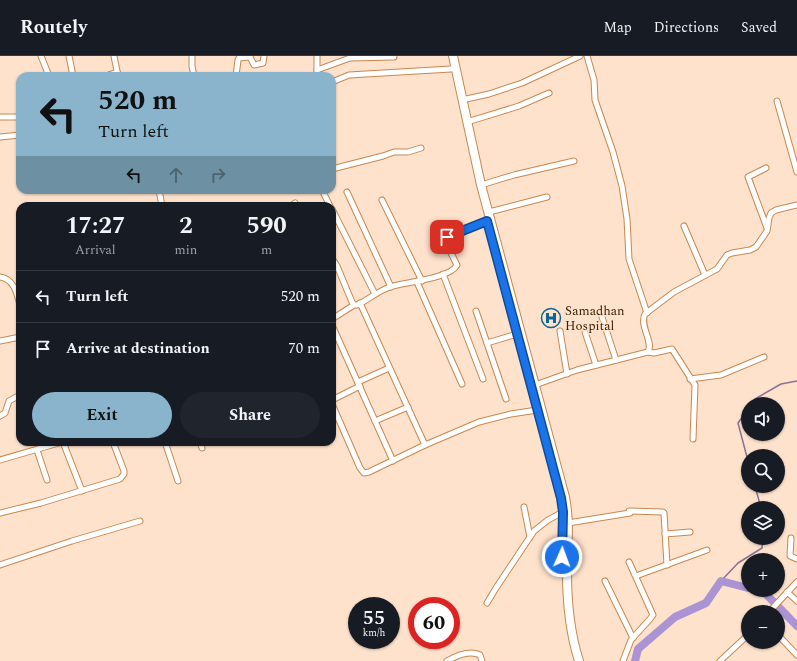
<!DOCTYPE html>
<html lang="en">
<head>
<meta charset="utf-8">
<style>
	:root { --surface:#171b24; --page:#20242c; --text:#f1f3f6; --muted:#9ea1a6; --line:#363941; --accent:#89b4cb }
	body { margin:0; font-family:Spectral,serif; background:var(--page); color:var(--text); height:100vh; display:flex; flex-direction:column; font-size:15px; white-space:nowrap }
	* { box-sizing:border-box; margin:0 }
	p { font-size:13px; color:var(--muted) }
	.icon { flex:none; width:22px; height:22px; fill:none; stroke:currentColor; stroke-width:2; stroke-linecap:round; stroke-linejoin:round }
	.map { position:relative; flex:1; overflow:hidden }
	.side { position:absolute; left:16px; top:146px; width:320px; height:244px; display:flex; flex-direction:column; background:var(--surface); border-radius:12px; box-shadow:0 1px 3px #0004 }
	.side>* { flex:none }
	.guide { position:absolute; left:16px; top:16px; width:320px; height:122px; border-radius:12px; box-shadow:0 1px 3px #0004; background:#89b4cb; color:#111; overflow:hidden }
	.fabs { position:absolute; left:741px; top:341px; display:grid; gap:8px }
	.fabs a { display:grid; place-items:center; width:44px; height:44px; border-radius:50%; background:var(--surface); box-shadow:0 1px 3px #0004; font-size:20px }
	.speed { position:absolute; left:348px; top:541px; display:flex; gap:8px; font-size:20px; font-weight:700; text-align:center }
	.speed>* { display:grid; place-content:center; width:52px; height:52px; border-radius:50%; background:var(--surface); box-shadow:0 1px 3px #0004; line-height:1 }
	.speed small { font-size:10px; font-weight:400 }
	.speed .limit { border:6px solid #d22; background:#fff; color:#111 }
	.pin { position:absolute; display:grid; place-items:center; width:34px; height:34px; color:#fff; margin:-17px; border-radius:8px; box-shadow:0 2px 6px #0006 }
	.me { position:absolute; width:44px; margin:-22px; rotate:2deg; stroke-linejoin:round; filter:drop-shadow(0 0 3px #0008) }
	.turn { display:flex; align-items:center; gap:14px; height:84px; padding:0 16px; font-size:18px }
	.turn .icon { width:52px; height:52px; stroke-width:2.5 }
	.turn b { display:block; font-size:28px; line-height:34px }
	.lanes { display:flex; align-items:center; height:38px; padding:0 16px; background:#0003; justify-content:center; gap:20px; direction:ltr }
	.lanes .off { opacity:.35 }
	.eta { display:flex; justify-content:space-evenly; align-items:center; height:68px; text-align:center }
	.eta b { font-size:24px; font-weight:700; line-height:28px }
	.cta { display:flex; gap:8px; margin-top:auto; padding:8px 16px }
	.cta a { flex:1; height:46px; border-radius:24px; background:var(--accent); color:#111; font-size:16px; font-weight:700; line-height:46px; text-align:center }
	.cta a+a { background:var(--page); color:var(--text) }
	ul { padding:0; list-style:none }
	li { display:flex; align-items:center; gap:12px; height:52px; padding:0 16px; border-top:1px solid var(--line) }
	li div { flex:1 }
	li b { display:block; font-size:15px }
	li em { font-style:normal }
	header { display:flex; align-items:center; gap:24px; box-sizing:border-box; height:56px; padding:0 20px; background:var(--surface); border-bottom:1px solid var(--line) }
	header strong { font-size:19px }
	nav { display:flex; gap:22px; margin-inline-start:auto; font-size:14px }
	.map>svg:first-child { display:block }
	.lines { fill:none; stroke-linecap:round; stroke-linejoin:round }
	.stream { stroke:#897197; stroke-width:1.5 }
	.river { stroke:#aa94d4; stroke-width:8 }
	.street-casing { stroke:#c9874f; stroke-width:7 }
	.primary-casing { stroke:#c9874f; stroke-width:10 }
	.street { stroke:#fff; stroke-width:5 }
	.primary { stroke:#fff; stroke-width:8 }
	.route-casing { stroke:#114b97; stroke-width:10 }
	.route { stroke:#1a73e8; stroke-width:7 }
	.labels { text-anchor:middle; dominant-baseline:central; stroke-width:3; stroke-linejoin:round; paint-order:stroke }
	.poi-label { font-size:13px; fill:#3b2008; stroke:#ffe2cc; text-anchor:start }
</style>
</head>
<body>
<header>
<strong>Routely</strong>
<nav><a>Map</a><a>Directions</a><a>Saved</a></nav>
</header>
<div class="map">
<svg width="797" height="605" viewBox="0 0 797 605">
	<rect width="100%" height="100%" fill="#ffe2cc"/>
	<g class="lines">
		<g class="stream">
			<path d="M752,348L755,343L781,328L797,325"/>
			<path d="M748,353L738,367L748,405"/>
			<path d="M755,430L761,452"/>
			<path d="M721,525L738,507L762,492L763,482"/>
		</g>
		<g class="river">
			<path d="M755,534L764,536L797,570"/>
			<path d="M635,605L638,593L675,561L706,547L721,525L748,532"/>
		</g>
		<defs>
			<g id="street">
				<path d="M41,0L49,20"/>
				<path d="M69,0L73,20"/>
				<path d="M114,0L118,20"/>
				<path d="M192,0V10L194,20"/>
				<path d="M587,0L594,24L595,44L613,96L622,130L627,163L629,203L647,257"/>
				<path d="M317,14L350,2L394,1"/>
				<path d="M106,20L117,16"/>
				<path d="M236,20L238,4L239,2L250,1L254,9L263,7L264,0"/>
				<path d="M317,20V0"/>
				<path d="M332,26L349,19L451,13"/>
				<path d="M462,44L489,38L522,27L580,0"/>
				<path d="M777,45L797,116"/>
				<path d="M0,61H20"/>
				<path d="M467,66L519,50L549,37"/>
				<path d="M0,81L20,79"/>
				<path d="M766,112L748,121L767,172"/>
				<path d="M332,113L383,100L394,96H408L421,92"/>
				<path d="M481,129L514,119L574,105"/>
				<path d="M159,134L162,150"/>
				<path d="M322,134L330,150"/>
				<path d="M347,136L391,231"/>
				<path d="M382,144L422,225"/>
				<path d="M291,150L295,147"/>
				<path d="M332,153L375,238"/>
				<path d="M489,156L547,141"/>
				<path d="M684,170L705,219"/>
				<path d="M332,202L337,210L352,246L354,249H357C368,244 378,235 390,231C404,226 450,223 457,209L446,187L447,181L487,165"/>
				<path d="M443,218L483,323"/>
				<path d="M0,221C14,223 17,237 20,249"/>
				<path d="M417,226L462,328"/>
				<path d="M360,247L425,389"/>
				<path d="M476,255L506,343"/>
				<path d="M602,261L616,304"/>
				<path d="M332,263L354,249"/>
				<path d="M332,269L393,405"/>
				<path d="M560,275L567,318"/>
				<path d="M585,276L596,309"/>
				<path d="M0,285L20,281"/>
				<path d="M487,287L517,278"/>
				<path d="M648,296L654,297L672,293L695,329L693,383"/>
				<path d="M690,323L721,319L764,301"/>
				<path d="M358,326L389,312"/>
				<path d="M535,329L577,314L648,296C654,286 639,270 645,258L674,236L717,213L727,199L732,197L750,194L756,191L767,175L769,162L771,157L776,154L797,149"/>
				<path d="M332,344L360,330"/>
				<path d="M332,348L360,412L364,417L369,416L425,389L479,366L511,358L537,354"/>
				<path d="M0,360L5,357L9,345L20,339"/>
				<path d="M375,365L408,351"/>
				<path d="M63,386L82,435"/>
				<path d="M165,386L178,425"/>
				<path d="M200,386L202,392"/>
				<path d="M37,394L47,424"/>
				<path d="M0,404L62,386"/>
				<path d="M524,451L530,481"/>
				<path d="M629,455L663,456L664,457L667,509"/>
				<path d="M0,457L41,447L120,423L124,418V415L113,386"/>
				<path d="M568,467L630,457"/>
				<path d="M665,478L690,476"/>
				<path d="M791,482L790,500L797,503"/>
				<path d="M0,509L72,485L140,465"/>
				<path d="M636,520L707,494"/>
				<path d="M605,525L633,582"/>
				<path d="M787,536L797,545"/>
				<path d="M487,547L496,532L534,475L548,464L563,456"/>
				<path d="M769,556L797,526"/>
				<path d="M778,579L797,599"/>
				<path d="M447,605C456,600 470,594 480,599L482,605"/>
				<path d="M623,605L631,584L650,563L653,559L629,506"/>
				<path d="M720,605L748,579"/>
			</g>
			<path id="primary" d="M453,0L481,129L565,441C570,466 567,491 567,516C567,545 570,577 579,605"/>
		</defs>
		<use href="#street" class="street-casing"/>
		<use href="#primary" class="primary-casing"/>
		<use href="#street" class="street"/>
		<use href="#primary" class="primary"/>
	</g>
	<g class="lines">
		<defs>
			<path id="route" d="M447,181L487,165L561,442L563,456L562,501"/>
		</defs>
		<use href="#route" class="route-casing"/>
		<use href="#route" class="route"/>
	</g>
	<defs>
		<symbol id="hospital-ring" viewBox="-11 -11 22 22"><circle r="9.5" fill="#ffe2cc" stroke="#0a6696" stroke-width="1.5"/><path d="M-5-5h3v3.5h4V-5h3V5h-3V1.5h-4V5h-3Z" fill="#0a6696"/></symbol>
	</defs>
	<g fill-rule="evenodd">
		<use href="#hospital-ring" x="540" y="251" width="22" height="22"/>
	</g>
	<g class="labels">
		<g class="poi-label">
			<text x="565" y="255">Samadhan<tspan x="565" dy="15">Hospital</tspan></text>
		</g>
	</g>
</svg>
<div class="fabs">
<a><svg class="icon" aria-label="sound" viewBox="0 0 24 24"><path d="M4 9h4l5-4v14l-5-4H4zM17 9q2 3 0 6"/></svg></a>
<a><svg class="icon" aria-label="search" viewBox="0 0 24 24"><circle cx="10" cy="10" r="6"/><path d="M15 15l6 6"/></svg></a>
<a><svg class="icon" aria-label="layers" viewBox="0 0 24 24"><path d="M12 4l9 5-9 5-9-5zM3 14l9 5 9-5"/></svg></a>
<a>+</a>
<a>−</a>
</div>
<div class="speed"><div>55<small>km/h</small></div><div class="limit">60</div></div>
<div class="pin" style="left:447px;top:181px;background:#d93025"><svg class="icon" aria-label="arrive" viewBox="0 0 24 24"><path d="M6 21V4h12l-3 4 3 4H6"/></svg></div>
<svg class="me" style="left:562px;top:501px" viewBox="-20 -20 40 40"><circle r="17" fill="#1a73e8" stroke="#fff" stroke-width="3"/><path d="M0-11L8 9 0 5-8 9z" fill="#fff"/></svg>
<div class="guide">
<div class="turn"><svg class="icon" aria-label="left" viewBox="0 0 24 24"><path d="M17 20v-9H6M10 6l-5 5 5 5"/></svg><div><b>520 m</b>Turn left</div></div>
<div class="lanes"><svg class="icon" aria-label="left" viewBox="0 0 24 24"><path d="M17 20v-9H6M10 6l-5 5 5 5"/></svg><svg class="icon off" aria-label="ahead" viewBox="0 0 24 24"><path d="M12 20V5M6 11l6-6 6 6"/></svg><svg class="icon off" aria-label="right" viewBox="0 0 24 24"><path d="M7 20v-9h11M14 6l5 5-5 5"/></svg></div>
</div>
<section class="side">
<div class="eta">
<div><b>17:27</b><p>Arrival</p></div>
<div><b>2</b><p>min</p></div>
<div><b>590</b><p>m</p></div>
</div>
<ul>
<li><svg class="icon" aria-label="left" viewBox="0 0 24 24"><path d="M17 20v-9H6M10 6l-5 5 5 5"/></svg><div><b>Turn left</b></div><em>520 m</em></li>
<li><svg class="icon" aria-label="arrive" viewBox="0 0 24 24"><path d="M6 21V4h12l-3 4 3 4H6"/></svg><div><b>Arrive at destination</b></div><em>70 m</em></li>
</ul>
<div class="cta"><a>Exit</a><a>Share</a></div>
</section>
</div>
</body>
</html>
